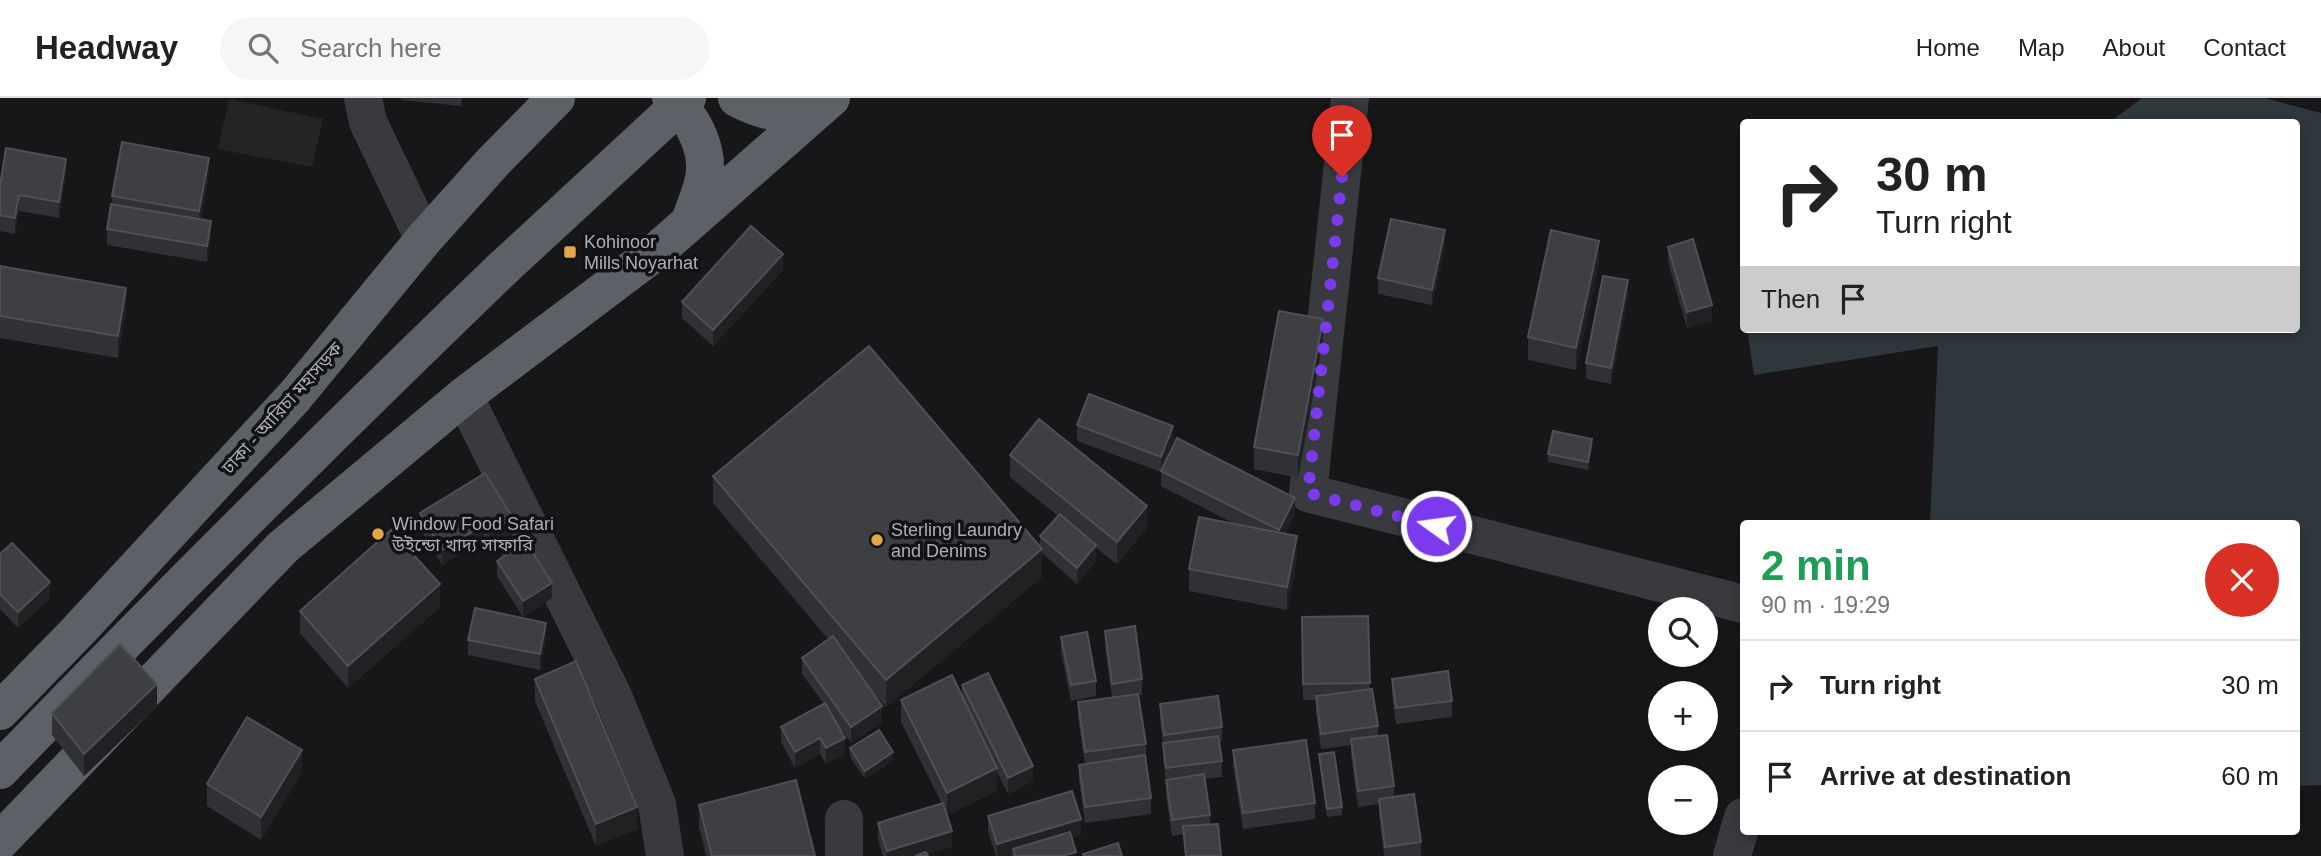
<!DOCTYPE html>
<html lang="en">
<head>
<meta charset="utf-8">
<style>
	:root { --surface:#fff; --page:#f6f6f6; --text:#222; --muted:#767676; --line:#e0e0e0 }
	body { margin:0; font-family:Helvetica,"Noto Sans Bengali",sans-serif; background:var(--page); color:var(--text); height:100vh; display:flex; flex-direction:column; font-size:26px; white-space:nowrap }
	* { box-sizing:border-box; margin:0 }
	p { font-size:23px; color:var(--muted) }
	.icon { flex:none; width:38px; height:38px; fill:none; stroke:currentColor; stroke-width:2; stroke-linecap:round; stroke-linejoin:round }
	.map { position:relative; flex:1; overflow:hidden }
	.panel { position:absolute; left:1740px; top:422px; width:560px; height:315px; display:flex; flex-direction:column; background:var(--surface); border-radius:7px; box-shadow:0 4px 10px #0003 }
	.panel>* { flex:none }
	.banner { position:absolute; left:1740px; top:21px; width:560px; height:214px; border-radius:7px; box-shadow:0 4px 10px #0003; background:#fff; color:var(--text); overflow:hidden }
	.buttons { position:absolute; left:1648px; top:499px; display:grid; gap:14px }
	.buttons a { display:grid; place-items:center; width:70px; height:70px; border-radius:50%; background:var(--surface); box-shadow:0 4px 10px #0003; font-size:35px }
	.pin { position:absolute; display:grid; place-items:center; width:60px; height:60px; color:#fff; margin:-72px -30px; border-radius:50% 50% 50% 0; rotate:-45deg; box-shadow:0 0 7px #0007 }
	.pin .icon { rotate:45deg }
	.me { position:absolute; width:77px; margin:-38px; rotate:284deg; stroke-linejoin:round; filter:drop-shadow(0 0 5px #0008) }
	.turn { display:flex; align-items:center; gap:24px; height:147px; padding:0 21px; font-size:32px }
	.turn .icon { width:91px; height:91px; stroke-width:2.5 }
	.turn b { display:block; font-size:49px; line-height:60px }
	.then { display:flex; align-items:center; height:66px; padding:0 21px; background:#0003; gap:14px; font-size:26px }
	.round { display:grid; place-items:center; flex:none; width:74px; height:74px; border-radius:37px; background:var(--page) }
	.head { display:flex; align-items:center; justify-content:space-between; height:119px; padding:0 21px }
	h1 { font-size:42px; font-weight:700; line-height:52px; color:#1e9e55 }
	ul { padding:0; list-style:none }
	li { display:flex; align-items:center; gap:21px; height:91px; padding:0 21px; border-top:2px solid var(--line) }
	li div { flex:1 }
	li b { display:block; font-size:26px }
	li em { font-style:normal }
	header { display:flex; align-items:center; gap:42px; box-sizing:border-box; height:98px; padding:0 35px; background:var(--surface); border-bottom:2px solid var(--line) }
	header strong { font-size:33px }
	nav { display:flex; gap:38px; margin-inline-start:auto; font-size:24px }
	.search { width:490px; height:63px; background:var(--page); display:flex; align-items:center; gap:18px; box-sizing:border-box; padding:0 24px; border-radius:38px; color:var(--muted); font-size:26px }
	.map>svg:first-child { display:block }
	.built { fill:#232426 }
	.water { fill:#2e373c }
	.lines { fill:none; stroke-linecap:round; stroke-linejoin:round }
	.minor { stroke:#393a3e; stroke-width:38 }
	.trunk { stroke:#5d6066; stroke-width:38 }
	.trunk-bridge { stroke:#5d6066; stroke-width:38 }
	.wall { fill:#303134 }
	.shaded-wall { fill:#212123 }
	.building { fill:#3d3f42; stroke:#4f5055; stroke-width:2 }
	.route { stroke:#7c3aed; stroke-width:12; stroke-dasharray:0 21.6 }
	.poi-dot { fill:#e4a544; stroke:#121214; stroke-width:2.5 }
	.labels { text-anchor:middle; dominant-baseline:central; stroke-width:7; stroke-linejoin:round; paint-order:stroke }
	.poi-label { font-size:18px; fill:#abafb8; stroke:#121214; text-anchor:start }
	.street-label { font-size:18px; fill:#abafb8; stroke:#121214 }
</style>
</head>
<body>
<header>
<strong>Headway</strong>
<div class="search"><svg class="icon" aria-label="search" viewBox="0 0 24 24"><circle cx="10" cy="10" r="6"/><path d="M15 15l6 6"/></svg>Search here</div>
<nav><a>Home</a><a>Map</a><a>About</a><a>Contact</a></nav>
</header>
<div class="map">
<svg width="2321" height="758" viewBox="0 0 2321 758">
	<rect width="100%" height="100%" fill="#171719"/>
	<path class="built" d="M229,1L323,21L312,69L218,51Z"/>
	<path class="water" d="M2142,0H2265L2321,15V687L2296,688V425H1930L1938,248L1754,277L1747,231H2296V24H2110Z"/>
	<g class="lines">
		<g class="minor">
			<path d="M363,0L368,24L424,141"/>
			<path d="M1350,0L1308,395L1743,506"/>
			<path d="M464,298L613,598L657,706L665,758"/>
			<path d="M844,758V721"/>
			<path d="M1732,758L1743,719"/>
		</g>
		<g class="trunk">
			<path d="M671,0C694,21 711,54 703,85C700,98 694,111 690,123"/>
			<path d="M737,0C776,20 785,15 826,3"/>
			<path d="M0,613L78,533L295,298L424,141L493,64L556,0"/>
			<path d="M0,672C164,502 331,336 501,172"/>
			<path d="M0,743L283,449L464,298L658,152L831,0"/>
		</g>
		<path class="trunk-bridge" d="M501,172L687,0"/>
	</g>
	<g class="wall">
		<path d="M401,0H462L461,8L401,2Z"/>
		<path d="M209,75L201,121L211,139L207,164L107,147V131L112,106V98Z"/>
		<path d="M66,77L59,120L19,113L15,136L0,133V88Z"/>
		<path d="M1445,148L1432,207L1378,196V180Z"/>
		<path d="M1668,149L1712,223L1687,230L1668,164Z"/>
		<path d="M1599,165L1576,272L1528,262V239Z"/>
		<path d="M0,168L126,212L118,260L0,240Z"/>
		<path d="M783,172L713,248L682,220V204Z"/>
		<path d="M1628,198L1611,286L1586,281V265Z"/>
		<path d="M1323,243L1298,380L1254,371V349Z"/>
		<path d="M1077,327L1173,343L1163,368L1295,416L1285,436L1297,460L1287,512L1189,493V471L1235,426L1161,388V374L1077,343Z"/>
		<path d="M1592,350L1588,372L1548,364V356Z"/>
		<path d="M1010,357L1147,430L1117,466L1096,450V463L1077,486L1042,455V479L886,609L868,588L882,624L851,645L835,622L845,656L826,666L820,656L795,670L781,644V629L824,606L802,576V560L829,542L713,405V378L1040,450V438L1058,418L1010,379Z"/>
		<path d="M420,415L513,420V436L489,450L484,442L442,467L420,431Z"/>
		<path d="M502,450L552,500L523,519L497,478V463L502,459Z"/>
		<path d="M0,456L50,500L18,530L0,511Z"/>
		<path d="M440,509L348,590L300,535V513Z"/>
		<path d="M1368,518L1370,591L1378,628V638L1394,688V699L1421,744V758H1384L1379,717V706L1358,709L1351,657V647L1321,651L1316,614V602H1303L1302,519Z"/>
		<path d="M1105,533L1142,581V597H1139L1146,646V661L1151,700V716L1085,725L1079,682V667L1085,666L1078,620V604L1112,600L1105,548Z"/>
		<path d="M1061,539L1096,583V598L1071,603L1061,554Z"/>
		<path d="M546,541L540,572L468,557V542Z"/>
		<path d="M535,581L637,731L596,748L535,603Z"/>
		<path d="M1392,581L1452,603V619L1396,626L1392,597Z"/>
		<path d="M962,587L1033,683L1008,696L997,674V693L947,717L952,749L927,756L928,758H883L878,741V725L942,706L901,624V602L962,599Z"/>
		<path d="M1160,606L1222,629V644L1219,645L1222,663V679L1205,681L1210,717V727L1221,758H1185L1183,736L1172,738L1166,697V684L1163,661V645L1160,622Z"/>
		<path d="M157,608L84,678L52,637V615Z"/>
		<path d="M850,650L893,663L865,681L850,659Z"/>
		<path d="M1233,652L1315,705V721L1243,731L1233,668Z"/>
		<path d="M1319,656L1342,709V717L1327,719L1319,664Z"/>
		<path d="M302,674L261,742L207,708V686Z"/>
		<path d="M699,707L815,758H706L699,729Z"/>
		<path d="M988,718L1081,737L1071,740L1076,758H996L988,734Z"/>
	</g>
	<g class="shaded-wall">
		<path d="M209,60V75L199,129V113Z"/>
		<path d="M66,61V77L59,120V104Z"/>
		<path d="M19,97V113L15,136V120Z"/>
		<path d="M211,123V139L207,164V148Z"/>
		<path d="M1445,132V148L1432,207V192Z"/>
		<path d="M1599,143V165L1576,272V250Z"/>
		<path d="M783,156V172L713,248V232Z"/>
		<path d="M1628,182V198L1611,286V270Z"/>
		<path d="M126,190V212L118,260V238Z"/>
		<path d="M1712,207V223L1687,230V214Z"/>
		<path d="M1323,221V243L1298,380V357Z"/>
		<path d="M1173,328V343L1161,375V359Z"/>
		<path d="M1592,341V350L1588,372V364Z"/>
		<path d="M1295,400V416L1279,448V432Z"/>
		<path d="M1147,408V430L1117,466V444Z"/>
		<path d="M513,420V436L489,450V434Z"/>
		<path d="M484,427V442L442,467V452Z"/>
		<path d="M1297,438V460L1287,512V489Z"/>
		<path d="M1096,447V463L1077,486V470Z"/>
		<path d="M1042,451V479L886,609V582Z"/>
		<path d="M50,484V500L18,530V514Z"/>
		<path d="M552,485V500L523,519V503Z"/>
		<path d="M440,486V509L348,590V568Z"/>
		<path d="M546,525V541L540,572V556Z"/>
		<path d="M157,586V608L84,678V656Z"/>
		<path d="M882,608V624L851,645V629Z"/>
		<path d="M820,640V656L795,670V654Z"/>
		<path d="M845,640V656L826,666V650Z"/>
		<path d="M302,652V674L261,742V719Z"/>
		<path d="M893,654V663L865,681V673Z"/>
		<path d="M1033,668V683L1008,696V680Z"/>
		<path d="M997,670V693L947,717V695Z"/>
		<path d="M637,709V731L596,748V726Z"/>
		<path d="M1081,721V737L1014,757L1013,751V757L1010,758H997V746Z"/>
		<path d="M952,733V749L922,758H887V753Z"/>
		<path d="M1076,754V758H1062Z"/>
	</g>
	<g class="building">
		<path d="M122,44L209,60L199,113L112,98Z"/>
		<path d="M6,50L66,61L59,104L19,97L15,120L0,117V88Z"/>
		<path d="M111,106L211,123L207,148L107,131Z"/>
		<path d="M1391,121L1445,132L1432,192L1378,180Z"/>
		<path d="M751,128L783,156L713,232L682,204Z"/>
		<path d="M1551,132L1599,143L1576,250L1528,239Z"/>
		<path d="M1693,141L1712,207L1687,214L1668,149Z"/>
		<path d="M0,168L126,190L118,238L0,218Z"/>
		<path d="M1603,178L1628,182L1611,270L1586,265Z"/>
		<path d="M1279,213L1323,221L1298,357L1254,349Z"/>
		<path d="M869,248L1042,451L886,582L713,378Z"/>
		<path d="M1089,296L1173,328L1161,359L1077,327Z"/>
		<path d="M1039,321L1147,408L1117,444L1010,357Z"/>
		<path d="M1553,333L1592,341L1588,364L1548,356Z"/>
		<path d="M1177,340L1295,400L1279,432L1161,373Z"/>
		<path d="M485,375L513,420L489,434L484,427L442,452L420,415Z"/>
		<path d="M1060,416L1096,447L1077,470L1040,438Z"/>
		<path d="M1199,419L1297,438L1287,489L1189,471Z"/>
		<path d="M391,432L440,486L348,568L300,513Z"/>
		<path d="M522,438L552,485L523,503L497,463L506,457L502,450Z"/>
		<path d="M12,445L50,484L18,514L0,496V456Z"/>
		<path d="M475,510L546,525L540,556L468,542Z"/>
		<path d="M1368,518L1370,585L1303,586L1302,519Z"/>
		<path d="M1135,528L1142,581L1112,586L1105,533Z"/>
		<path d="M1087,534L1096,583L1071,587L1061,539Z"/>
		<path d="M833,538L882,608L851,629L802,560Z"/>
		<path d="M120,546L157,586L84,656L52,615Z"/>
		<path d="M576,563L637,709L596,726L535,581Z"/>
		<path d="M1448,573L1452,603L1396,610L1392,581Z"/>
		<path d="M988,575L1033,668L1008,680L962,587Z"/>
		<path d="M952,577L997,670L947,695L901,602Z"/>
		<path d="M1372,591L1378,628L1321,636L1316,598Z"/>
		<path d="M1138,596L1146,646L1085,654L1078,604Z"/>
		<path d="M1218,598L1222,629L1164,637L1160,606Z"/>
		<path d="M825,605L845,640L826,650L820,640L795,654L781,629Z"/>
		<path d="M247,619L302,652L261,719L207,686Z"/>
		<path d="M879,632L893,654L865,673L850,650Z"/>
		<path d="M1387,637L1394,688L1358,693L1351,641Z"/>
		<path d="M1218,638L1222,663L1166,670L1163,645Z"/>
		<path d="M1306,642L1315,705L1243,715L1233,652Z"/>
		<path d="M1334,654L1342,709L1327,711L1319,656Z"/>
		<path d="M1145,657L1151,700L1085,709L1079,667Z"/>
		<path d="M1204,676L1210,717L1172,722L1166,682Z"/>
		<path d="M796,682L815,758H712L699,707Z"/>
		<path d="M1072,693L1081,721L997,746L988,718Z"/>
		<path d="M1414,696L1421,744L1385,749L1379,701Z"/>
		<path d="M943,705L952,733L887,753L878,725Z"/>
		<path d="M1218,726L1221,758H1186L1183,728Z"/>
		<path d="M1070,734L1076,754L1062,758H1015L1013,751Z"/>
		<path d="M1118,745L1122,758H1084L1083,756Z"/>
		<path d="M926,754L928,758H915Z"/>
	</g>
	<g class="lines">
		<path class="route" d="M1342,79L1308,395L1436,428"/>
	</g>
	<g class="poi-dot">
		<rect x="563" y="147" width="14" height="14" rx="3.5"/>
		<circle cx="378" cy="436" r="7"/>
		<circle cx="877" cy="442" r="7"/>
	</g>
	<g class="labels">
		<g class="poi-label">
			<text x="584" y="144">Kohinoor<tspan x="584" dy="21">Mills Noyarhat</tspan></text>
			<text x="392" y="426">Window Food Safari<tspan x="392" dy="21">উইন্ডো খাদ্য সাফারি</tspan></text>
			<text x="891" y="432">Sterling Laundry<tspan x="891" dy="21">and Denims</tspan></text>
		</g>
		<g class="street-label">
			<text transform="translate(282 310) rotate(-48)">ঢাকা - আরিচা মহাসড়ক</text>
		</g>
	</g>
</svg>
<div class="buttons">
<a><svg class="icon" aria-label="search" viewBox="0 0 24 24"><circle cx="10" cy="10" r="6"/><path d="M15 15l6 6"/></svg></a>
<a>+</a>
<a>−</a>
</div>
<div class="pin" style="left:1342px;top:79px;background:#d93025"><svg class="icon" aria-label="arrive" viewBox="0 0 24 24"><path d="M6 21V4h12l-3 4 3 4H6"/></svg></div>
<svg class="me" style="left:1436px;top:428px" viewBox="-20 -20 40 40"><circle r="17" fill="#7c3aed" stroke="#fff" stroke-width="3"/><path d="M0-11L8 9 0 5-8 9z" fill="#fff"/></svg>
<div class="banner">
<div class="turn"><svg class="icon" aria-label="right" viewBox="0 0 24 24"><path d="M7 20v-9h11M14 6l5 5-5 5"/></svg><div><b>30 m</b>Turn right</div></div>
<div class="then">Then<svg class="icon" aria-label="arrive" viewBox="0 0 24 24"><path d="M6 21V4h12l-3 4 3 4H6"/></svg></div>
</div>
<section class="panel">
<div class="head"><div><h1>2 min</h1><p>90 m · 19:29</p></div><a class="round" style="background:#d93025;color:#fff"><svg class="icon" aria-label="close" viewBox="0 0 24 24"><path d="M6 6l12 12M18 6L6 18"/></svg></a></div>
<ul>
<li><svg class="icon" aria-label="right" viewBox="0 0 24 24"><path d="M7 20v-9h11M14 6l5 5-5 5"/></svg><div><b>Turn right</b></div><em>30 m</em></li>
<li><svg class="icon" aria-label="arrive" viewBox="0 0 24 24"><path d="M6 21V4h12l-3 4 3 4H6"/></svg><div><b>Arrive at destination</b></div><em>60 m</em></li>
</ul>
</section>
</div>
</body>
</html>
